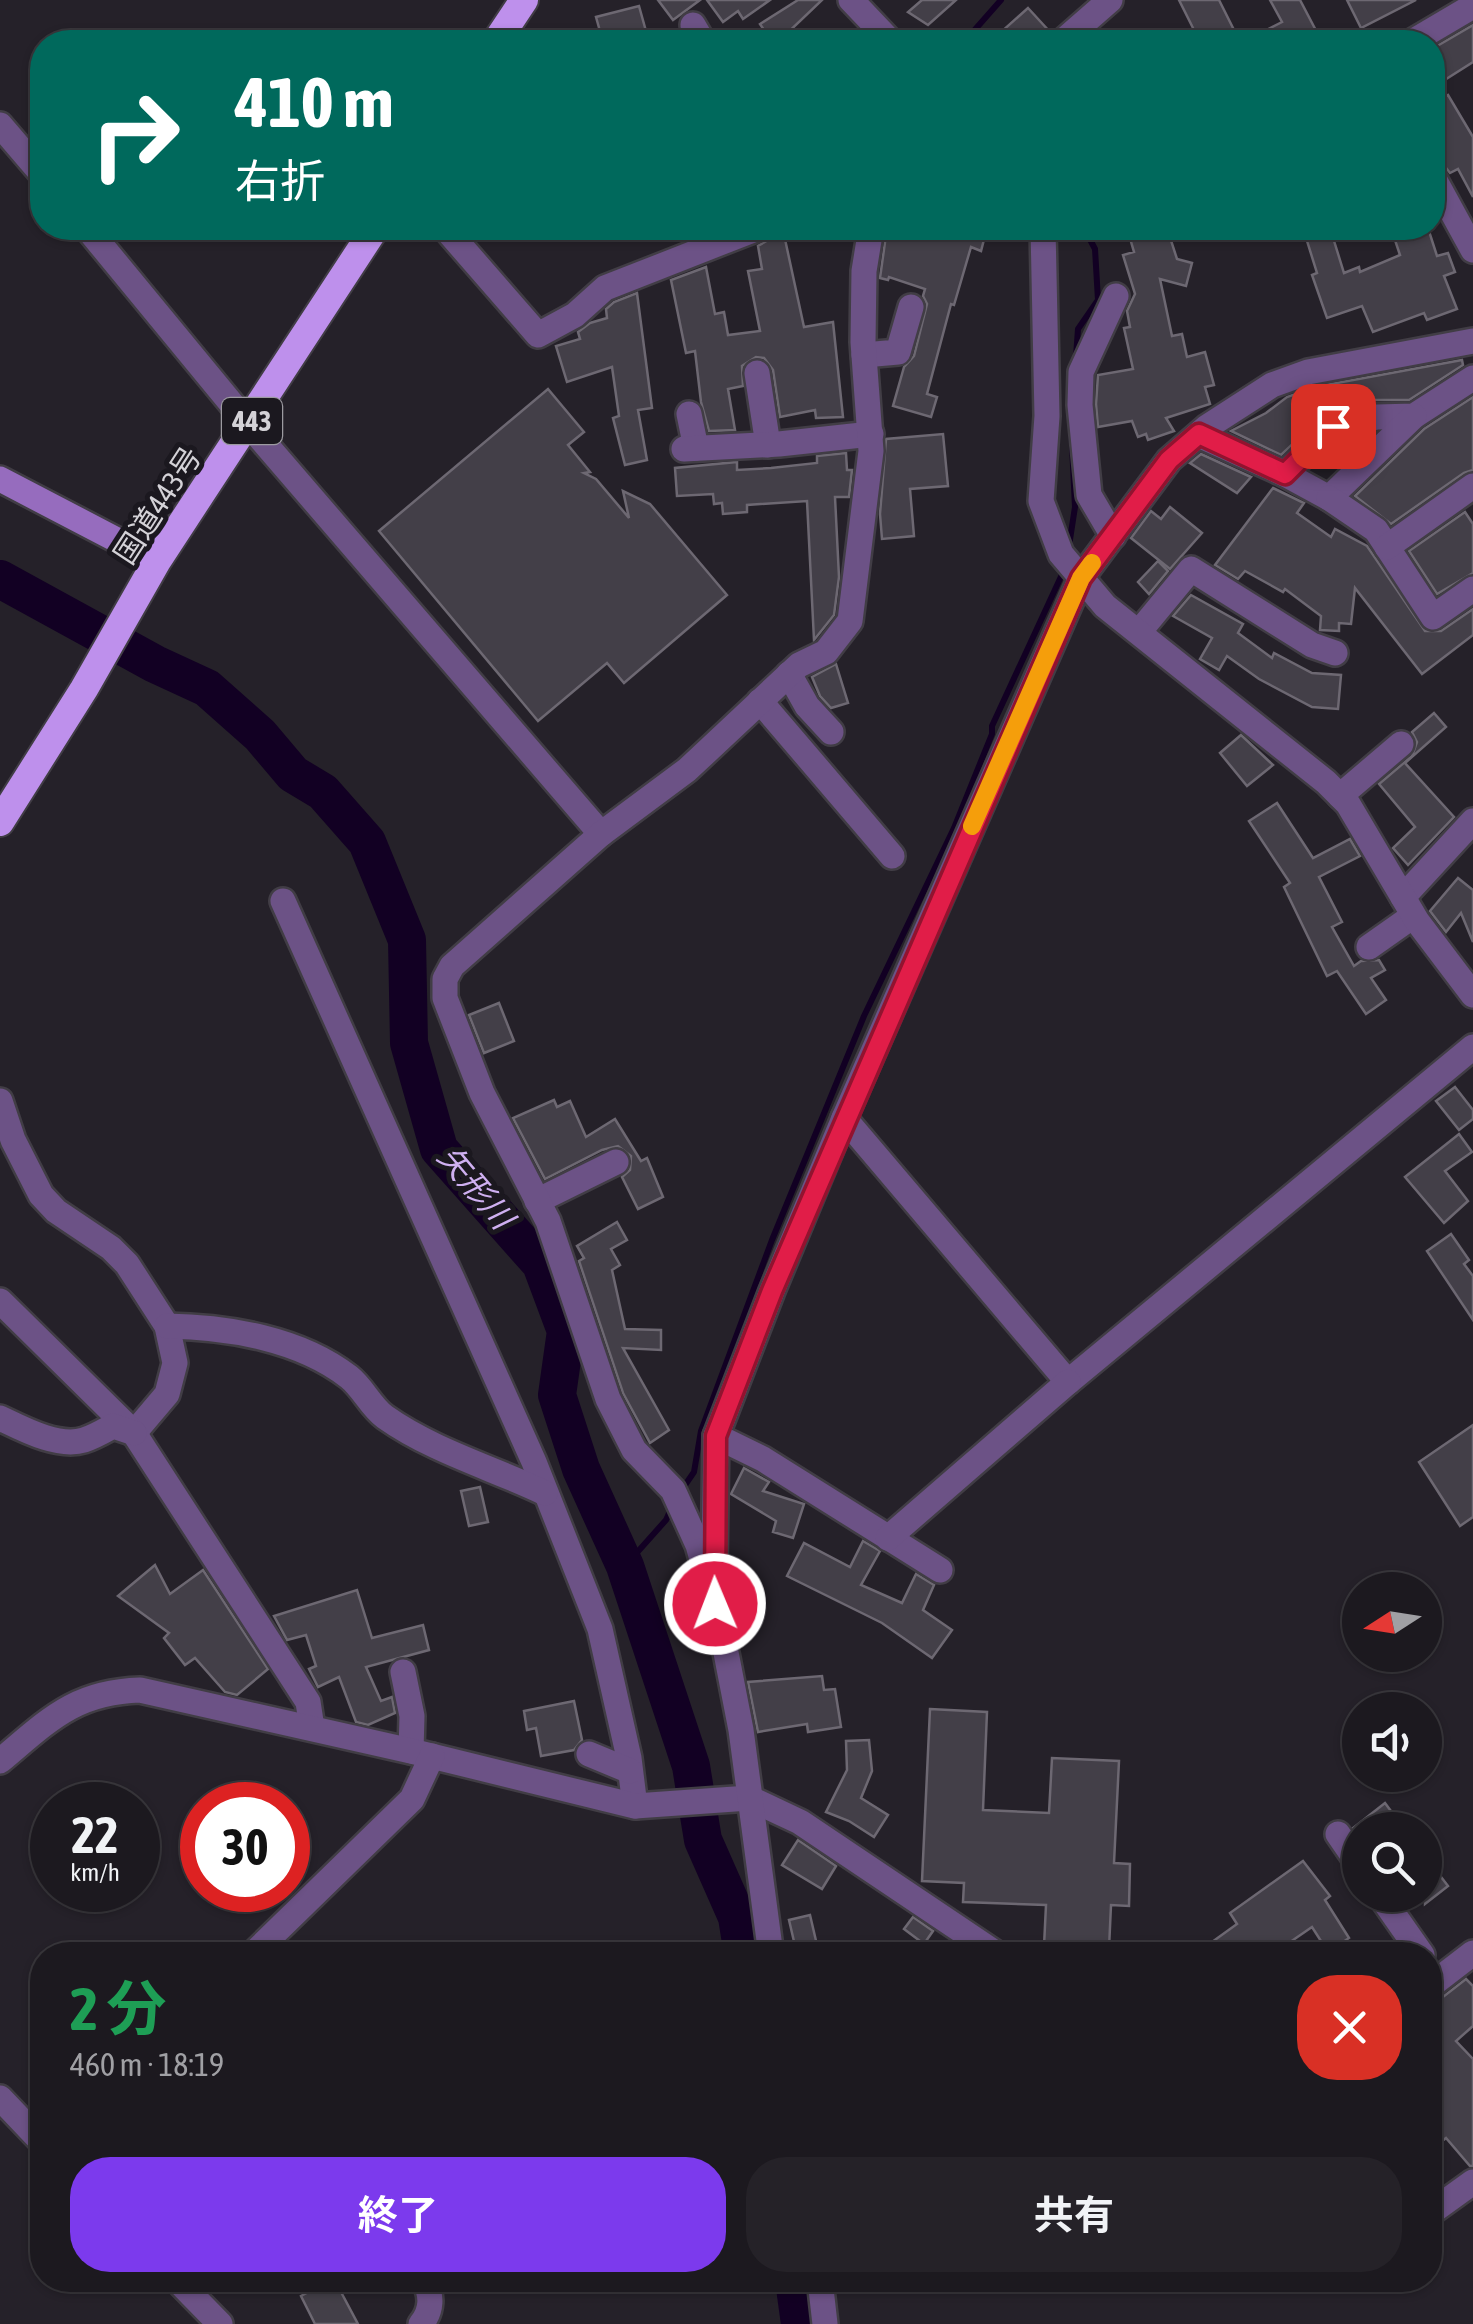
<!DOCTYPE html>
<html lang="ja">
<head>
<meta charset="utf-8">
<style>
	:root { --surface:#1c191f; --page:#252228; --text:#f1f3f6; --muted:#a0a0a4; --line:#3a383d; --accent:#7c3aed }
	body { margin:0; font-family:"Asap Condensed","Noto Sans JP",sans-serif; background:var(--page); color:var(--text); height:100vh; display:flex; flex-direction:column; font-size:38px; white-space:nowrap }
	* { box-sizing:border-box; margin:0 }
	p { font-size:32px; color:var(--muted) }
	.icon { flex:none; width:55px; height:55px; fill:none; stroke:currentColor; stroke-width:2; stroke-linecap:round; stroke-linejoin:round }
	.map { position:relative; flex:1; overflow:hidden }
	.drawer { position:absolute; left:30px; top:1942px; width:1412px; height:350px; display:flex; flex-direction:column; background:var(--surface); border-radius:40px; box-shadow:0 2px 8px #0004,0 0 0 2px var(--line) }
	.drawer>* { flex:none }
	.top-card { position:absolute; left:30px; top:30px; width:1415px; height:210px; border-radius:40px; box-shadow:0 2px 8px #0004,0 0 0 2px var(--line); background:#00695c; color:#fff; overflow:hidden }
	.needle { width:65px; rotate:258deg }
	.tools { position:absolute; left:1342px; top:1572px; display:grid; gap:20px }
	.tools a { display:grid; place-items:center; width:100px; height:100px; border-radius:50%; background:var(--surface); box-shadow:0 2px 8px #0004,0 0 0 2px var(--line); font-size:50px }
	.speed { position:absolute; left:30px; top:1782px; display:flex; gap:20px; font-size:50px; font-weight:700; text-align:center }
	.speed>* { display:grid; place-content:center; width:130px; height:130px; border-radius:50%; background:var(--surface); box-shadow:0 2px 8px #0004,0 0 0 2px var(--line); line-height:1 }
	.speed small { font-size:25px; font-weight:400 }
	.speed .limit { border:15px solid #d22; background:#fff; color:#111 }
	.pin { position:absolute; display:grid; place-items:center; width:85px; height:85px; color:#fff; margin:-42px; border-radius:20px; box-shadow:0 5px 15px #0006 }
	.me { position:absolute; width:110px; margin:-55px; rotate:359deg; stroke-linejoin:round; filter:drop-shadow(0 0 8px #0008) }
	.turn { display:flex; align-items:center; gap:35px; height:210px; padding:0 40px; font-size:45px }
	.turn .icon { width:130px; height:130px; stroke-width:2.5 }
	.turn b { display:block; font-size:70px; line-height:85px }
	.round { display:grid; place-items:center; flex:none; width:105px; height:105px; border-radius:40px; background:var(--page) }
	.overview { display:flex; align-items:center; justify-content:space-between; height:170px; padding:0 40px }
	h1 { font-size:60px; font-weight:700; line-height:75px; color:#1e9e55 }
	.button { display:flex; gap:20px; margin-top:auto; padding:20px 40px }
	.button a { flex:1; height:115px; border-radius:40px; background:var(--accent); color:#fff; font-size:40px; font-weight:700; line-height:115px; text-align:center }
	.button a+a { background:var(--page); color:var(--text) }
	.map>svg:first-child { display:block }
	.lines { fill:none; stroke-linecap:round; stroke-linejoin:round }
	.stream { stroke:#120023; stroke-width:6 }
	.river { stroke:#120023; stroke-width:38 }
	.building { fill:#433f48; stroke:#6d6872; stroke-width:2.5 }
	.minor-casing { stroke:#413d45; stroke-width:30 }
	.tertiary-casing { stroke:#413d45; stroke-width:30 }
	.secondary-casing { stroke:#413d45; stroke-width:30 }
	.trunk-casing { stroke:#413d45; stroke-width:32 }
	.minor { stroke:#6c5286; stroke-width:25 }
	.tertiary { stroke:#6c5286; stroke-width:25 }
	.secondary { stroke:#966cbe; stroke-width:25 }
	.trunk { stroke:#be90ec; stroke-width:28 }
	.route-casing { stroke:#92132f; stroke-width:25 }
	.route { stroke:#e11d48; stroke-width:18 }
	.slow { stroke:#f59e0b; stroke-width:18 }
	.labels { text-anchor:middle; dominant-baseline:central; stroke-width:10; stroke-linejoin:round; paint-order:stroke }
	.shield { fill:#1b181f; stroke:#9c9aa0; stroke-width:2.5 }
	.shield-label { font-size:28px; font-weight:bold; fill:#d4d2d7 }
	.street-label { font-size:30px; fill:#d4d2d7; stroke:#1b181f }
	.water-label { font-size:32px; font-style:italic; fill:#cfb0f1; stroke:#1b181f }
</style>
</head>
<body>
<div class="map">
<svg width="1473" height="2324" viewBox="0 0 1473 2324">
	<rect width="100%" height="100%" fill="#252129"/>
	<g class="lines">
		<g class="stream">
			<path d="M964,42L1001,0"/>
			<path d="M1076,357L1078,329L1098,300L1095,249L1084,228"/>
			<path d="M1069,546L1075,507L1071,424"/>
			<path d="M681,1491L694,1472L701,1431L772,1240L864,1016L954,828L992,734V726L1065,568"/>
			<path d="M625,1566L666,1520L672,1507"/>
		</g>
		<g class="river">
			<path d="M0,579L155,664L207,688L260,735L293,774L323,792L367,842L407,940L409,1043L439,1149L541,1264L566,1331L557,1395L581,1469L625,1566L691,1766L703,1840L737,1917L743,1955"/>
			<path d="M794,2280L800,2324"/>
		</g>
	</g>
	<g class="building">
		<path d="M658,0H700L673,20Z"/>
		<path d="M707,0H770L743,19L738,11L723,22Z"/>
		<path d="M798,0H822L778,42H772L760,24Z"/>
		<path d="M922,0H956L928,25L908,12Z"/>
		<path d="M1179,0H1219L1240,42H1200Z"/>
		<path d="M1270,0H1300L1322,42H1243L1282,22Z"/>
		<path d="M1347,0H1416L1361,28Z"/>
		<path d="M639,6L649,42H603L596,17Z"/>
		<path d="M1028,8L1050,32L1046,42H990Z"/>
		<path d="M1473,25V62L1432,88V49Z"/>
		<path d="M1448,95L1473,137V197L1458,169L1450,173L1432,150V105Z"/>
		<path d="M887,228H987L981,251L971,247L954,305L951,304L927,394L937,397L931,417L893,406L904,367L914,356L927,304L923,296L925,289L889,277L888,280L880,278Z"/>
		<path d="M1127,228H1167L1177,259L1192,263L1186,286L1160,279L1172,336L1182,334L1187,357L1205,352L1214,385L1205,387L1210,404L1166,418L1174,431L1148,440L1146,434L1138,437L1132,421L1098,427L1096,404L1098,375L1133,369L1124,328L1130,327L1127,311L1135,294L1123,255L1134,252Z"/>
		<path d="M1303,228H1330L1344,273L1359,267L1360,272L1400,255L1391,228H1428L1437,256L1448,253L1455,272L1444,276L1457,309L1427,320L1424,313L1373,332L1362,306L1327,318L1312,275L1317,273Z"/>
		<path d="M783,230L804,327L833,322L843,417L816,418L815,410L780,417L773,370L764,358L756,357L742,366L743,386L728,389L735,430L709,431L701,402L695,351L686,353L671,280L706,267L715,314L724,312L728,335L760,331L748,271L762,269L758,246L770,239L773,232Z"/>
		<path d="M637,293L652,408L638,410L647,460L625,465L613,418L619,416L612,367L567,382L556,346L580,339L578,332L590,323L607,318L606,309L614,302Z"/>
		<path d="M1462,360L1463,365L1409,400H1372L1329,410L1281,455L1231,431L1266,413L1287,397L1315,387Z"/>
		<path d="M548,389L584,432L568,445L590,472L584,473L596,479L629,518L623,491L650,504L727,595L624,683L607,663L538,721L379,531Z"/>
		<path d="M1473,397V470L1464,473L1391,524L1355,496L1424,429Z"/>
		<path d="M943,434L948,486L910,489L914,536L882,539L880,514L886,439Z"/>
		<path d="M846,453L847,470H852L849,497H835L839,577L834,615L814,640L807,501L747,505V512L723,514L722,503L714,504L713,494L677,496L675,468L737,462V470L771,468L817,463V456Z"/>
		<path d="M1201,454L1251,477L1237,493L1190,463Z"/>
		<path d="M1273,488L1304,503L1297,513L1331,537L1335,529L1367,546L1425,631H1441L1473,609V635L1422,674L1355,588L1351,624L1339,623V631L1320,630L1321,616L1285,589L1283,592L1245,571L1238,579L1215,565Z"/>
		<path d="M1170,507L1202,533L1170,569L1131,538L1151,511L1161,519Z"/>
		<path d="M1465,512L1473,524V573L1437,594L1409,551Z"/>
		<path d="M1158,561L1168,571L1149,594L1138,582Z"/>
		<path d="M1191,595L1243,624L1238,633L1272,658L1274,653L1312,673L1341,675L1338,709L1312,707L1259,679L1227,656L1219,670L1200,659L1212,638L1173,616Z"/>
		<path d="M836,664L848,703L831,708L820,696L812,677Z"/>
		<path d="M1434,713L1446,727L1405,763L1454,817L1408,865L1393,848L1415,827L1379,784L1412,756L1417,742L1412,732Z"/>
		<path d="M1241,735L1273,765L1247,786L1220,753Z"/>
		<path d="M1277,803L1313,858L1350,839L1360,856L1319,877L1342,922L1332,927L1354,966L1361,961L1379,960L1385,970L1371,978L1386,1000L1366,1014L1337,971L1327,976L1284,887L1290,883L1249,821Z"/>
		<path d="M1458,878L1473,890V942L1461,913L1446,932L1430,911Z"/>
		<path d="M499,1003L514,1041L484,1053L469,1015Z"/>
		<path d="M1455,1087L1473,1110V1119L1459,1130L1436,1101Z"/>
		<path d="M554,1100L557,1107L570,1101L586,1137L615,1119L641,1161L647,1158L663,1197L638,1209L622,1177L630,1170L631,1156L618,1146L602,1150L545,1179L513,1118Z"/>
		<path d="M1459,1134L1472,1152L1445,1171L1468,1201L1444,1223L1405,1177Z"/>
		<path d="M617,1222L627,1240L611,1249L620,1265L612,1270L625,1329L661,1330V1350L623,1348L669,1430L650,1443L623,1393L579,1261L584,1258L577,1246Z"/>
		<path d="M1451,1234L1469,1260L1464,1264L1473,1276V1320L1427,1251Z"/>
		<path d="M1473,1425V1517L1460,1526L1419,1462Z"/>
		<path d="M744,1468L769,1482L763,1491L804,1504L793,1538L773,1532L776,1521L731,1494Z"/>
		<path d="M480,1487L488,1522L469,1526L461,1491Z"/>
		<path d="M863,1541L880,1551L861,1585L902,1603L916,1574L934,1585L923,1610L952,1630L932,1658L882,1623L787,1576L804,1543L850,1567Z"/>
		<path d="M155,1565L170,1594L203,1570L268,1669L237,1695L225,1692L195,1658L185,1665L164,1638L169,1633L118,1596Z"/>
		<path d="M357,1590L372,1638L423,1625L429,1650L366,1667L381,1701L392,1697L395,1713L368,1725L356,1722L339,1677L318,1687L309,1669L316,1666L306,1635L287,1640L274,1616Z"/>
		<path d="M822,1676L824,1690L835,1689L841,1727L808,1732L807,1724L758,1732L748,1682Z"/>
		<path d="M574,1701L582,1740L574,1750L541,1756L536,1728L527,1730L524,1711Z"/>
		<path d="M930,1709L987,1712L983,1810L1049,1813L1052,1758L1119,1761L1114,1863L1130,1864L1129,1906L1111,1905L1109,1949L1044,1946L1046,1905L963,1902L964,1883L922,1881Z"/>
		<path d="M869,1740L872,1771L861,1798L888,1815L874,1837L849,1821L826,1812L847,1770L846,1741Z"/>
		<path d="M1385,1803L1405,1830H1355L1353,1828Z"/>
		<path d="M798,1840L836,1866L822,1889L782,1865Z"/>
		<path d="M1425,1856L1448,1886L1425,1904Z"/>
		<path d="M1303,1861L1330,1896L1325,1900L1349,1938L1328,1952L1312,1927L1280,1949L1284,1955H1194L1237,1924L1230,1913Z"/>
		<path d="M810,1915L817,1945L796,1950L789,1920Z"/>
		<path d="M913,1917L933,1931L924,1944L904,1929Z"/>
		<path d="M1466,1979L1473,1986V2026L1456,2041L1473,2059V2166H1470L1446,2138L1441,2142L1430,2129V2007Z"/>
		<path d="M331,2280H360L341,2292L358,2324H315L301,2296Z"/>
	</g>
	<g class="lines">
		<defs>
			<g id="minor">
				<path d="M693,25L703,42"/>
				<path d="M1062,42L1110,0"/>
				<path d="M1412,42L1473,6"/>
				<path d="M0,125L42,174"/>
				<path d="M1432,175L1473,250"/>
				<path d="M87,228L249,425L601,834"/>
				<path d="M445,228L538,335L575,315L605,288L758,228"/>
				<path d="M864,355L898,352L911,307"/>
				<path d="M757,373L768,445"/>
				<path d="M689,414L696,448"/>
				<path d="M1199,435L1285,474L1333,426L1377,417L1414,416L1473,378"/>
				<path d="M684,449L779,444L871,434"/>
				<path d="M1285,474L1329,498L1414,416"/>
				<path d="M1329,498L1376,530L1433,617L1473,589"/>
				<path d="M1113,536L1089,495L1080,405L1081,372L1116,296"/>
				<path d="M1387,547L1473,486"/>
				<path d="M1139,632L1191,569L1312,645L1335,653"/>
				<path d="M789,674L807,706L831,732"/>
				<path d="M760,701L892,856"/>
				<path d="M1340,796L1401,744"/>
				<path d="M1403,897L1473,821"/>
				<path d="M283,901L534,1462L600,1629L629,1758L635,1806"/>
				<path d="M1369,947L1413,916"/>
				<path d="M0,1101L13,1140L41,1195L56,1211L111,1248L127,1264L167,1326L175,1363L167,1394L134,1433"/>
				<path d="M844,1118L1068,1382L1473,1047"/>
				<path d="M537,1201L616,1162"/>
				<path d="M0,1301L134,1433L308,1702L312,1728"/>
				<path d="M167,1326C229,1327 300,1339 349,1377C363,1388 371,1407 385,1417C433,1451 493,1468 545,1493"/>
				<path d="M0,1418C23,1429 58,1448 84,1440C94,1437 104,1431 113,1426L134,1433"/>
				<path d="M716,1436L763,1459L940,1570"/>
				<path d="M888,1538L1068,1382"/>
				<path d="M714,1569L716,1436L772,1291L844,1118L1081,578L1169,460L1207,427L1272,385L1308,372L1473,341"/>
				<path d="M403,1672L412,1716L411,1751"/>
				<path d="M589,1754L630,1771"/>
				<path d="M0,1761C48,1721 74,1692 140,1690L411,1751L635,1806L749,1798L800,1822L998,1955"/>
				<path d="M1338,1834L1360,1866"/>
				<path d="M1380,1895L1422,1955"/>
				<path d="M252,1955L412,1799L432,1756"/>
				<path d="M771,1955L741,1730L722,1632L698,1545L673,1490L634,1450L608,1399L548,1221L482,1093L445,998V979L452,966L601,834L687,770L799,665L826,652L850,621L871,451L863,342L864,271L871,228"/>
				<path d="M1430,1986L1473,1953"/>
				<path d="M0,2098L42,2142"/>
				<path d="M1430,2213L1473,2182"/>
				<path d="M177,2280L220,2324"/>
				<path d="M820,2280L825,2324"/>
				<path d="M421,2324C432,2311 433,2294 423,2280"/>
			</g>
			<g id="tertiary">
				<path d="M851,0L891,42"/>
				<path d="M1043,228L1047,416L1041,501L1061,554L1105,606L1326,782L1348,804L1417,921L1473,995"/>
			</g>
			<path id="secondary" d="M0,479L157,561"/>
			<g id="trunk">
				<path d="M496,42L524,0"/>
				<path d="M0,822L84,689L157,561L375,228"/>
			</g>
		</defs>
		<use href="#minor" class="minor-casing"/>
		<use href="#tertiary" class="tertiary-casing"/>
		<use href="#secondary" class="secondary-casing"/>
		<use href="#trunk" class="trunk-casing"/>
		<use href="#minor" class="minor"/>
		<use href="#tertiary" class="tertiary"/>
		<use href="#secondary" class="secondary"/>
		<use href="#trunk" class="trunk"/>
	</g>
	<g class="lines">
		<defs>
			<path id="route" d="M715,1604L716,1436L772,1291L1081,578L1169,460L1199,434L1285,474L1333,426"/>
		</defs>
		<use href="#route" class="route-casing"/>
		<use href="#route" class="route"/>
		<path class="slow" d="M972,826L1081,578L1092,563"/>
	</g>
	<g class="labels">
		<rect class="shield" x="222" y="398" width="60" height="46" rx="8"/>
		<g class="shield-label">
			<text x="252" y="421">443</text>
		</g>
		<g class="street-label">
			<text transform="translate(157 505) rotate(-57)">国道443号</text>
		</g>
		<g class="water-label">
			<text transform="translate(476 1187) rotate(50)">矢形川</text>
		</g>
	</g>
</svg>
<div class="tools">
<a><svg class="needle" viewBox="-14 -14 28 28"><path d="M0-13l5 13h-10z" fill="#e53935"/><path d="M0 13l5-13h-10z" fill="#a0a0a4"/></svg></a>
<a><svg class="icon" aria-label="sound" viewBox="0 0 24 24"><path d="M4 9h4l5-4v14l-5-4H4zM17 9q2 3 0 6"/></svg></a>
<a><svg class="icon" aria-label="search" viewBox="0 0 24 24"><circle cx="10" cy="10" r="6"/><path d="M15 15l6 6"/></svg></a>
</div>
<div class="speed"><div>22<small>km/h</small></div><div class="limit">30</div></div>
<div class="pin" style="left:1333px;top:426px;background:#d93025"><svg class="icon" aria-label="arrive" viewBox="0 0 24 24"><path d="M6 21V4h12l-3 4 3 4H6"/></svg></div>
<svg class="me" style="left:715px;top:1604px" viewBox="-20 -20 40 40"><circle r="17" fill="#e11d48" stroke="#fff" stroke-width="3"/><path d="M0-11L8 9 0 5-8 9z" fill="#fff"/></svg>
<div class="top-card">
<div class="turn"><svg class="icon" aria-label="right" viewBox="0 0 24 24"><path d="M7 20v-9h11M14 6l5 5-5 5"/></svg><div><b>410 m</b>右折</div></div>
</div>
<section class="drawer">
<div class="overview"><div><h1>2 分</h1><p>460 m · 18:19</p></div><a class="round" style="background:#d93025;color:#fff"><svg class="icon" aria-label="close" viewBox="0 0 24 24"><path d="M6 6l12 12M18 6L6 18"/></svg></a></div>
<div class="button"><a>終了</a><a>共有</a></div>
</section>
</div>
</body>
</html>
